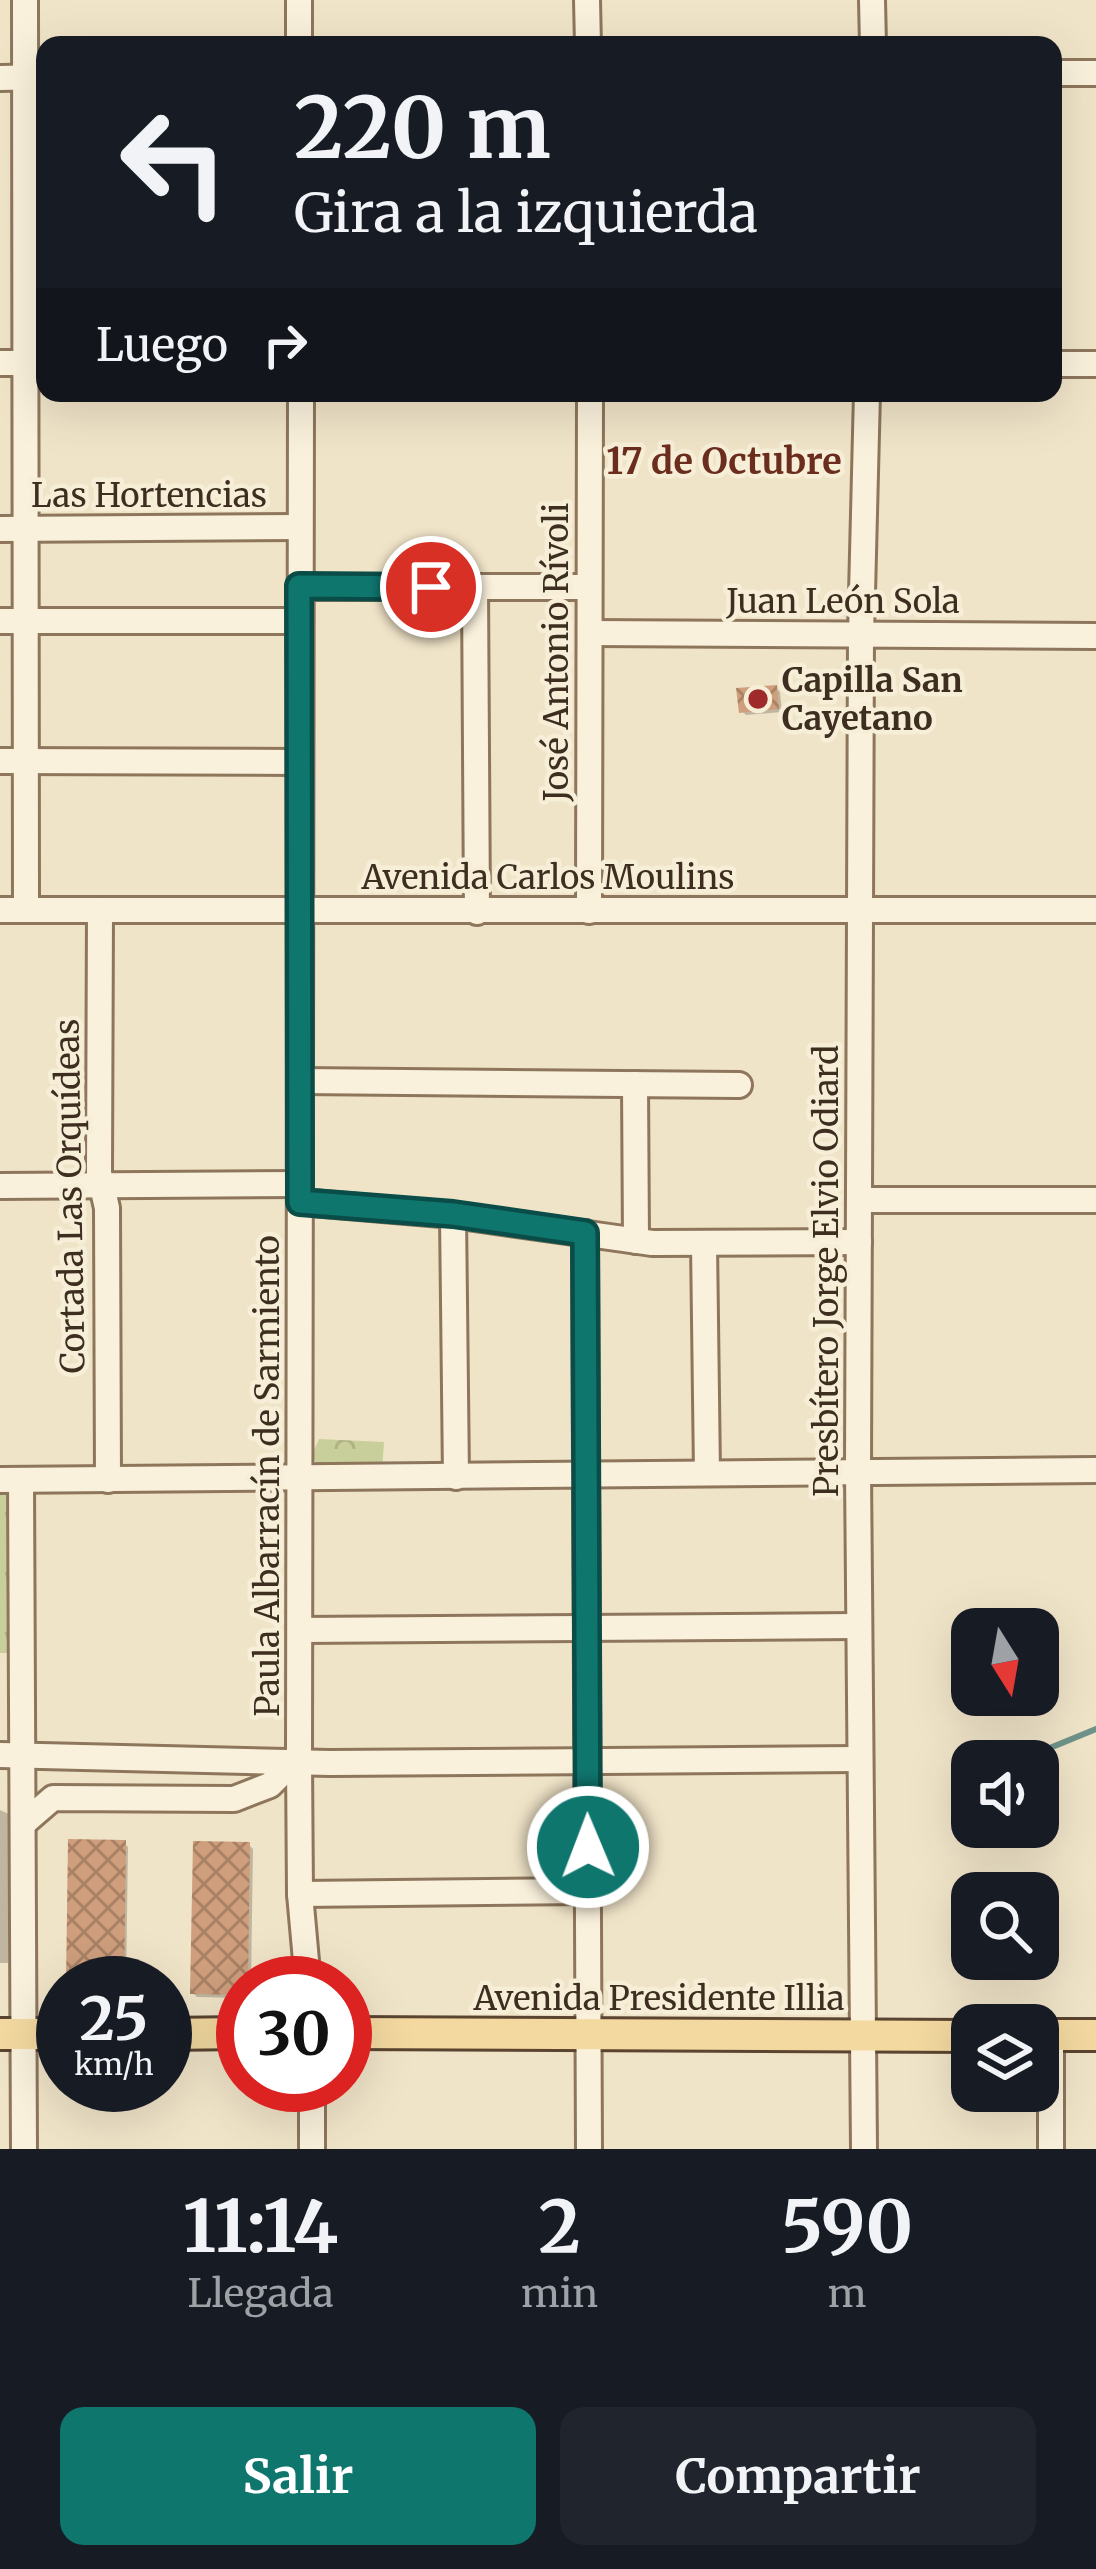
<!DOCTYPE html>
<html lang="es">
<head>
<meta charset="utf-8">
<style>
	:root { --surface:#171b24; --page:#20242c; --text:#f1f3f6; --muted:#9ea1a6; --accent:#0f766e }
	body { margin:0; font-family:Merriweather,serif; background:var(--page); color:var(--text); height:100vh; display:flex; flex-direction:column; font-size:45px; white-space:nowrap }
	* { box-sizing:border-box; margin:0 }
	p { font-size:39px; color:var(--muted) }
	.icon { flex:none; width:66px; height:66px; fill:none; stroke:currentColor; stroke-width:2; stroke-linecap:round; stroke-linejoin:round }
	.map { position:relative; height:2149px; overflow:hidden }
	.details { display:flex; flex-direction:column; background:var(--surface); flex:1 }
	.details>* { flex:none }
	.banner { position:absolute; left:36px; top:36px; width:1026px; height:366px; border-radius:24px; box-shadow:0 12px 48px #0002; background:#171b24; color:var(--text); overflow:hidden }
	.needle { width:78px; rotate:169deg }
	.buttons { position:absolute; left:951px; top:1608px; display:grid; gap:24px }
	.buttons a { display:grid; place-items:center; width:108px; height:108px; border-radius:24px; background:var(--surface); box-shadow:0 12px 48px #0002; font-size:60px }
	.speed { position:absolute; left:36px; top:1956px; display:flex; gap:24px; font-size:60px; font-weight:700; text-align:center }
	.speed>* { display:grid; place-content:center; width:156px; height:156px; border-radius:50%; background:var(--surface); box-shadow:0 12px 48px #0002; line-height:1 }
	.speed small { font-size:30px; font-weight:400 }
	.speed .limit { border:18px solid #d22; background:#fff; color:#111 }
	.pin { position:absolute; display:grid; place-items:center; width:102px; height:102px; color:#fff; margin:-51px; border:6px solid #fff; border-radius:50%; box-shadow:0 3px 12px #0007 }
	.me { position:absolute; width:132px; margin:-66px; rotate:359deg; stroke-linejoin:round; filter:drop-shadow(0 0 9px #0008) }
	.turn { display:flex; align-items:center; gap:42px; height:252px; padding:0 60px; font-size:54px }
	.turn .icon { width:156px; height:156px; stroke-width:2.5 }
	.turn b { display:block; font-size:84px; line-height:102px }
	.then { display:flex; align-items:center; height:114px; padding:0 60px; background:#0003; gap:24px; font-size:45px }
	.eta { display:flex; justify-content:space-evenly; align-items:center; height:204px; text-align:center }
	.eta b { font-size:72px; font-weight:700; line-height:84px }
	.button { display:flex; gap:24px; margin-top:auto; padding:24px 60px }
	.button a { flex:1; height:138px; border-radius:24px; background:var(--accent); color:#fff; font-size:48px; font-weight:700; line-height:138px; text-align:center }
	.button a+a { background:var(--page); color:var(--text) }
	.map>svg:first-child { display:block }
	.grass { fill:url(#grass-tufts) }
	.forest { fill:url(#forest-crowns) }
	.shadow { fill:#0003 }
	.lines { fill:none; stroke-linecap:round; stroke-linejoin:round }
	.stream { stroke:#6f938a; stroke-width:6 }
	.building { fill:url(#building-cross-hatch) }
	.minor-casing { stroke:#8d765c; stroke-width:30 }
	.major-casing { stroke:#5b4430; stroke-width:36 }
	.minor { stroke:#faf1dc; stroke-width:24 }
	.major { stroke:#f3d9a0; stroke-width:30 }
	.route-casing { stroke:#0a4d48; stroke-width:30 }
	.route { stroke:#0f766e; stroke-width:21 }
	.poi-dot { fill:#9e2a2b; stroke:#f7eed8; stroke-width:4.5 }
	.labels { text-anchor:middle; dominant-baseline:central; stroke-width:9; stroke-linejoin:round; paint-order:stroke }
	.street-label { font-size:33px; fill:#3d2e20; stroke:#f7eed8 }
	.poi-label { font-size:33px; font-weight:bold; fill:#3d2e20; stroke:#f7eed8; text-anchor:start }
	.neighbourhood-label { font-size:36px; font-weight:bold; fill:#6b2e1e; stroke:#f7eed8 }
</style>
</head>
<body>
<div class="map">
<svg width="1096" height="2149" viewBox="0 0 1096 2149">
	<defs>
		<pattern id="grass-tufts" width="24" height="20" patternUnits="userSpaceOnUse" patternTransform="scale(3)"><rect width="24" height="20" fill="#c9cf9b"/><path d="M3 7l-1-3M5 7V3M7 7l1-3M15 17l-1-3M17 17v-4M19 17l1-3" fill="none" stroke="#aeb285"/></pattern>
		<pattern id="forest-crowns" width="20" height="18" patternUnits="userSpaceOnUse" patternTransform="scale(3)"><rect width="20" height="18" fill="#c9cf9b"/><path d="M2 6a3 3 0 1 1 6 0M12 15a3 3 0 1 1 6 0" fill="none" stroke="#aeb285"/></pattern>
		<pattern id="building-cross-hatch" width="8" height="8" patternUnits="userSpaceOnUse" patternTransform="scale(3)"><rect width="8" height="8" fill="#cf9f7d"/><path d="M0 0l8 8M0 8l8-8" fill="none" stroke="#a98266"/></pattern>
	</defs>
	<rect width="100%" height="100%" fill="#f0e4c8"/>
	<path class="grass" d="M0,1490H13L12,1653H0Z"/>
	<path class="forest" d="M319,1439L384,1442L382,1472L319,1468L312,1455Z"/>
	<g class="shadow">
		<path d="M776,688L780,692L782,712L746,715L742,711Z"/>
		<path d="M0,1810L9,1814L8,1963H0Z"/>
		<path d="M124,1843L128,1847L126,1983H69Z"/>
		<path d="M249,1845L253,1849L251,1983H243V1998L197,1997L193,1993Z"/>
	</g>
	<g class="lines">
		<path class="stream" d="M1031,1761L1040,1752L1096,1729"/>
	</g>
	<g class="building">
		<path d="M777,685L779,709L739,713L736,688Z"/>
		<path d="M68,1839L126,1840L124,1983H66Z"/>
		<path d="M193,1841L250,1842L248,1983H243V1995L190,1994Z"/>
	</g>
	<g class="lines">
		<defs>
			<g id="minor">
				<path d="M25,0L26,910"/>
				<path d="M299,0V45"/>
				<path d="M587,0L588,45"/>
				<path d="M872,0L873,45"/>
				<path d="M1053,73H1096"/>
				<path d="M0,78L45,77"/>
				<path d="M0,363H45"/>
				<path d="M1053,364H1096"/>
				<path d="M301,393L299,1762L300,1894L308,1983"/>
				<path d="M0,529L299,527"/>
				<path d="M299,587H589"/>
				<path d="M475,587L477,912"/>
				<path d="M0,621H300"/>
				<path d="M590,633L1096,636"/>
				<path d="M0,761L300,762"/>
				<path d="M0,910H1096"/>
				<path d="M100,911L99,1173L107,1208L108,1480"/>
				<path d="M589,911L590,393"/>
				<path d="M300,1081L739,1085"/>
				<path d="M635,1084L636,1241"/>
				<path d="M0,1186L299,1184"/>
				<path d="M860,1200H1096"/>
				<path d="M300,1202L453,1215L652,1243L859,1242"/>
				<path d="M453,1215L456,1477"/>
				<path d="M585,1233L589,2149"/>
				<path d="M704,1243L707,1473"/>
				<path d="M0,1480L1096,1470"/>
				<path d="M21,1480L24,2149"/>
				<path d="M300,1630L858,1626"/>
				<path d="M0,1755L330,1763L858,1759"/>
				<path d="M24,1823L53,1798L234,1799L270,1785L293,1762"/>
				<path d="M300,1894L588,1891"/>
				<path d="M312,2085V2149"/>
				<path d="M864,2149L858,1472L861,634L867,393"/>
				<path d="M1051,2149V2035"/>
			</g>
			<g id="major">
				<path d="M345,2033L972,2036"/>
				<path d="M0,2034H63"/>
				<path d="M165,2034L243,2033"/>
				<path d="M1038,2035H1096"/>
			</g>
		</defs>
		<use href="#minor" class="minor-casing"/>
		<use href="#major" class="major-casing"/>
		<use href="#minor" class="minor"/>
		<use href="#major" class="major"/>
	</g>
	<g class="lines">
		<defs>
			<path id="route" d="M431,587L299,586L300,1202L453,1214L585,1233L588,1847"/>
		</defs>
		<use href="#route" class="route-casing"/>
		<use href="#route" class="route"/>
	</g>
	<circle class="poi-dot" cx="758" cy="699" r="12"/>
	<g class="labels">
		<g class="street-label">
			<text x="149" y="495">Las Hortencias</text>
			<text x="843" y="601">Juan León Sola</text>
			<text transform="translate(556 652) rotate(-90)">José Antonio Rívoli</text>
			<text x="548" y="877">Avenida Carlos Moulins</text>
			<text transform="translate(70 1196) rotate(-91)">Cortada Las Orquídeas</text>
			<text transform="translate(826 1271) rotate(-90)">Presbítero Jorge Elvio Odiard</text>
			<text transform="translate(267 1476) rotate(-90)">Paula Albarracín de Sarmiento</text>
			<text x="659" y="1998">Avenida Presidente Illia</text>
		</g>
		<g class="poi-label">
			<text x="782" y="680">Capilla San<tspan x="782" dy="38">Cayetano</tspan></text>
		</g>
		<g class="neighbourhood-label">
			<text x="724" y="461">17 de Octubre</text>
		</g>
	</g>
</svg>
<div class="buttons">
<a><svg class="needle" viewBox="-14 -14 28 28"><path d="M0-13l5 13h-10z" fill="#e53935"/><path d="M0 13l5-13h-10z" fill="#9ea1a6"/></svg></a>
<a><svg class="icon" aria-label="sound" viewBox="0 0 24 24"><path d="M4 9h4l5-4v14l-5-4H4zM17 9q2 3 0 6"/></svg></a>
<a><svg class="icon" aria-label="search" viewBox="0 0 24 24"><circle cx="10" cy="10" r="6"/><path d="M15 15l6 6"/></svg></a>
<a><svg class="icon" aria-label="layers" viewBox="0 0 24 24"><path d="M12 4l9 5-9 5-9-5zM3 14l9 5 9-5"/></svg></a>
</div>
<div class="speed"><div>25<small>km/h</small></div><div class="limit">30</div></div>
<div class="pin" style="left:431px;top:587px;background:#d93025"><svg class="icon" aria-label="arrive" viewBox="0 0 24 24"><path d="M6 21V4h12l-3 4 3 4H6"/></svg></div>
<svg class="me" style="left:588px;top:1847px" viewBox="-20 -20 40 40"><circle r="17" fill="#0f766e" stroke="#fff" stroke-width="3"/><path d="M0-11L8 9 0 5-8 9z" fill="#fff"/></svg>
<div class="banner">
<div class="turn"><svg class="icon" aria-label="left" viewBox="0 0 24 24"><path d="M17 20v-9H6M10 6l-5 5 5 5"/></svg><div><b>220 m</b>Gira a la izquierda</div></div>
<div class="then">Luego<svg class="icon" aria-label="right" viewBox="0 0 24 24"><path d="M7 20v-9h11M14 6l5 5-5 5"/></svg></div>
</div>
</div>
<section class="details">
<div class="eta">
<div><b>11:14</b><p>Llegada</p></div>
<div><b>2</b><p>min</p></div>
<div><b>590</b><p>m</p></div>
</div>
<div class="button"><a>Salir</a><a>Compartir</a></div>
</section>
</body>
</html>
